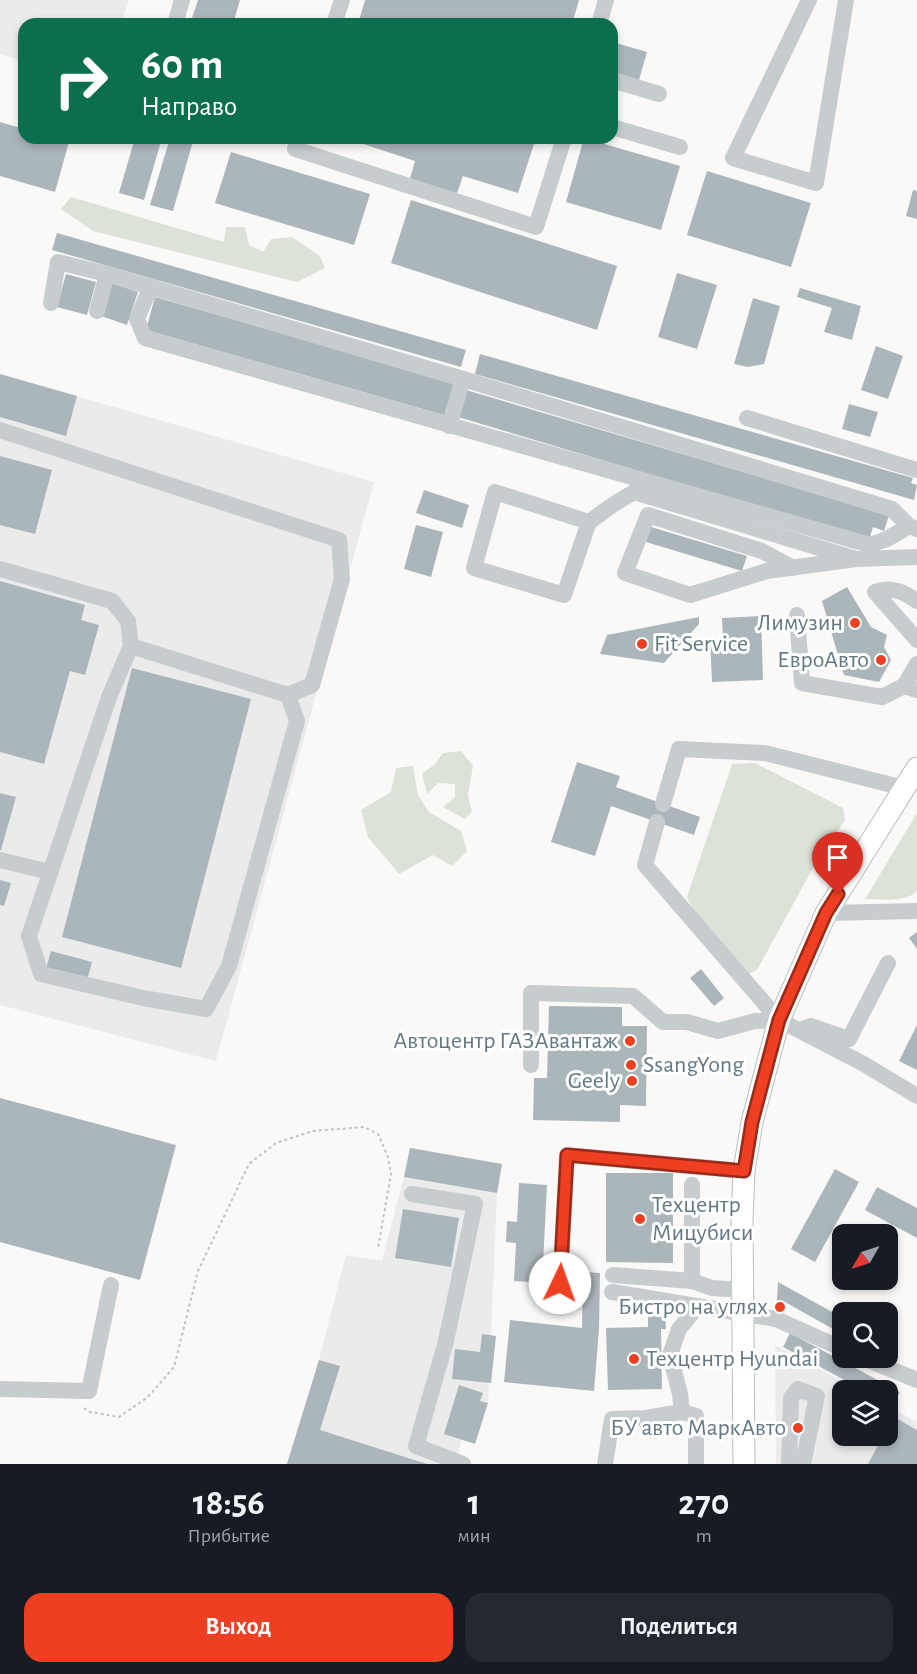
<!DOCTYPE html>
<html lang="ru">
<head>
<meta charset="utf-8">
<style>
	:root { --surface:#171b24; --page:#242831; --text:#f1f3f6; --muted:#9ea1a6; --accent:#ee3f23 }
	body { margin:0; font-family:"Alegreya Sans",sans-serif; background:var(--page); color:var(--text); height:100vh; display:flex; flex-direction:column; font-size:22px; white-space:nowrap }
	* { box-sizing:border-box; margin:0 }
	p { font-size:20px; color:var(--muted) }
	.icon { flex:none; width:33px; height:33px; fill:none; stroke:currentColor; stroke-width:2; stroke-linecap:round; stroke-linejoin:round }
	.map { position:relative; height:1464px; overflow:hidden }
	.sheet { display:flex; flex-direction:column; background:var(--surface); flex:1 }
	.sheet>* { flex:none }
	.guide { position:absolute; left:18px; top:18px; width:600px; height:126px; border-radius:18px; box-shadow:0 3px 9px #0003; background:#0b6e4f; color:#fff; overflow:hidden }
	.needle { width:39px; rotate:231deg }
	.tools { position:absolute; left:832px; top:1224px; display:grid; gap:12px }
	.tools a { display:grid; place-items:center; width:66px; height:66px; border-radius:12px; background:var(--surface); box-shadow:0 3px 9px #0003; font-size:30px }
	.pin { position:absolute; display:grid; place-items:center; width:51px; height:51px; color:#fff; margin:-62px -26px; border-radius:50% 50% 50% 0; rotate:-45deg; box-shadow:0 0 6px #0007 }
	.pin .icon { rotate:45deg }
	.me { position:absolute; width:66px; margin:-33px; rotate:3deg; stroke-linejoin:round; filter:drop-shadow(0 0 4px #0008) }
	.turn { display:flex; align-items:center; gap:21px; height:126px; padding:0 24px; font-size:27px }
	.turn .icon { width:78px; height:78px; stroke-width:2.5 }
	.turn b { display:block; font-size:42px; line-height:51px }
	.eta { display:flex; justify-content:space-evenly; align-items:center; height:102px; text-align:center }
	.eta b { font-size:36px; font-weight:700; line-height:42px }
	.cta { display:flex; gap:12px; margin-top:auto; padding:12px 24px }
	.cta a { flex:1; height:69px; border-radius:18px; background:var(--accent); color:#fff; font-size:24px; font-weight:700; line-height:69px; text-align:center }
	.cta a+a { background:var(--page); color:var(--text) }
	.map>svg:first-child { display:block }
	.built { fill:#eaebea }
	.green { fill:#dce2d8 }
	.building { fill:#abb6bb }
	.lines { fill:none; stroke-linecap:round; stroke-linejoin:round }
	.major-casing { stroke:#b8bec1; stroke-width:23 }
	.path { stroke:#bec2c4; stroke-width:2; stroke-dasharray:3 3; stroke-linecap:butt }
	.minor { stroke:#c7cccf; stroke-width:16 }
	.major { stroke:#fff; stroke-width:21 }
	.route-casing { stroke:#9b2917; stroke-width:15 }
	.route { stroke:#ee3f23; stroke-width:10 }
	.poi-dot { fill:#ee3f23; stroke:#fff; stroke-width:2 }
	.labels { text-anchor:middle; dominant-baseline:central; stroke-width:6; stroke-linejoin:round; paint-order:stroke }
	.poi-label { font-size:24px; fill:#637984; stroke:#fff; text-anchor:end }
</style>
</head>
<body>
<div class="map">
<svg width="917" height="1464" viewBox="0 0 917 1464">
	<rect width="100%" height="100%" fill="#faf9f7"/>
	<g class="built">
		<path d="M0,0H129L121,24H71L51,18L49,24H24V61L0,54Z"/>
		<path d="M0,374L374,482L216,1061L0,1005Z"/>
		<path d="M410,1148L502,1164L497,1193L488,1403L462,1440L454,1464H287L319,1360L346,1255L382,1261L404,1177Z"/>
		<path d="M775,1345L859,1390H843V1436H888V1406L917,1422V1464H776Z"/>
	</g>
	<g class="green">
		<path d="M71,197L224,242L226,227H245L249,245L263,252L271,239L292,237L320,256L325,268L297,282L93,231L61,209Z"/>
		<path d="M461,751L473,766L468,795L472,812L465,819L443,807L455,797V784L438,783L427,794L422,774L435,764L443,753Z"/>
		<path d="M755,763L843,808L845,820L813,868L757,970L748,974L698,919L687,897L732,764Z"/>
		<path d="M413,766L418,795L429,812L461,831L467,851L452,866L433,855L399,874L368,837L361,810L391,792L396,768Z"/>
		<path d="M917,813V891C905,903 881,899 865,899Z"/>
	</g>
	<g class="building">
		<path d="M198,0H240L233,24H190Z"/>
		<path d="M365,0H579L572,24H358Z"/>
		<path d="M616,43L647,52L639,80L612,72V59Z"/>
		<path d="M0,122L24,129V138H55L69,142L55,192L0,176Z"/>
		<path d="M135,138H162L144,200L119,193Z"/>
		<path d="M170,138H184L193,141L173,211L150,205Z"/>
		<path d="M345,138H536L518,193L463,176L456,196L409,182L415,161Z"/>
		<path d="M584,138L680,166L661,230L566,202Z"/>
		<path d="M231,152L370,194L354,245L215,203Z"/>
		<path d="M707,171L811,203L791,267L687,235Z"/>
		<path d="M913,190L917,191V219L906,216Z"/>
		<path d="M411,200L617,266L597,330L391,263Z"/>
		<path d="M57,233L466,350L461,367L52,250Z"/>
		<path d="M677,273L717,285L697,349L658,337Z"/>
		<path d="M66,274L96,282L87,315L57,307Z"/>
		<path d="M112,283L138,292L127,325L101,316Z"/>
		<path d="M800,288L861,306L852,340L824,332L832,308L797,297Z"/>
		<path d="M155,297L456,383L447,416L146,330Z"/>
		<path d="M753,298L780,306L764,364L748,367L734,364Z"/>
		<path d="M876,346L903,356L888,399L861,390Z"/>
		<path d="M480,354L913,478L911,483L917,485L914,500L475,374Z"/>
		<path d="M0,374L77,396L66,436L0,417Z"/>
		<path d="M466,390L889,515L884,531L873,527L869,540L458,417Z"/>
		<path d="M849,404L878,412L870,437L842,429Z"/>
		<path d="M0,456L52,470L35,534L0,525Z"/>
		<path d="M424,490L469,505L462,528L416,513Z"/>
		<path d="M416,525L443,532L431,577L404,569Z"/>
		<path d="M651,527L747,556L742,571L646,542Z"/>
		<path d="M0,581L85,605L81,620L99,625L85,675L70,671L44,764L0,752Z"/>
		<path d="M847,587L871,627L887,635L884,647L891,660L879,682L844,675L822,601Z"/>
		<path d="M761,616L763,680L712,682L710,639L723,638L722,618Z"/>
		<path d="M699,617V624L664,663L600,654L607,635Z"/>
		<path d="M132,668L251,699L181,968L62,937Z"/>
		<path d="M577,762L620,776L616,787L700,817L694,835L611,806L595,856L551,842Z"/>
		<path d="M0,793L16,797L1,850H0Z"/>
		<path d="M0,880L11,883L4,906L0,905Z"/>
		<path d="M917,932V949L909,938Z"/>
		<path d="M51,951L92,962L87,980L46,969Z"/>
		<path d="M701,969L724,998L714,1006L690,978Z"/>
		<path d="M549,1006L622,1007V1026H647L646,1106L620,1105V1122L533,1120L534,1078H547Z"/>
		<path d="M917,1025V1070L899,1061Z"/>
		<path d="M0,1098L176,1145L140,1280L0,1242Z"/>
		<path d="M410,1148L502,1164L497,1193L404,1177Z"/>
		<path d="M835,1169L859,1182L815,1262L791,1249Z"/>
		<path d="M606,1173H673V1263L606,1262Z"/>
		<path d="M519,1183L547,1185L542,1283L514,1281L516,1243L506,1242L507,1221L517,1222Z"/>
		<path d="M877,1187L917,1208V1238L865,1210Z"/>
		<path d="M403,1209L459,1218L451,1267L395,1258Z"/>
		<path d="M583,1272L600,1273L599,1329L594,1391L504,1382L510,1320L582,1328Z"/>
		<path d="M778,1282L843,1318V1327L840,1333L785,1302L784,1316L776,1315Z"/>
		<path d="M648,1314H665L666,1329H661L662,1389L608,1390L606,1328L648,1327Z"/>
		<path d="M790,1333L900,1392L892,1406L888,1404V1390H863L783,1347Z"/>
		<path d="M482,1334L496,1336L491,1383L452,1379L455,1349L480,1352Z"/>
		<path d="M319,1360L340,1366L320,1430L427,1464H287Z"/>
		<path d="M459,1385L483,1393L480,1401L488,1403L475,1444L444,1434Z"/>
		<path d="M894,1417L917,1430V1464H868L883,1436H888V1427Z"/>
	</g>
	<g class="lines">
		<defs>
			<path id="major" d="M744,1464L742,1219L744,1171L752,1122L779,1020L826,913L917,768"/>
		</defs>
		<use href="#major" class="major-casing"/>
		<path class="path" d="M84,1408L90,1412L119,1417L148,1397L174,1367L198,1271L249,1164L276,1143L313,1131L364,1127L378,1134L388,1157L391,1174L378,1248"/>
		<g class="minor">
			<path d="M809,0L733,158L816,183L846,0"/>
			<path d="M175,24L182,0"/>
			<path d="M334,24L342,0"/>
			<path d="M599,24L606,0"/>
			<path d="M612,80L659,94"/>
			<path d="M612,127L680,147"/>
			<path d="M298,138L295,149L536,227L564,138"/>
			<path d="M151,286L137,319L145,338L870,545L887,539L909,526"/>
			<path d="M51,303L58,262L107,274L463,379L892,509L909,526L917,529"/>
			<path d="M97,311L107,274"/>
			<path d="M747,418L917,470"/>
			<path d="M449,426L463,379"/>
			<path d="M0,430L339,540L342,579L312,685L288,695"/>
			<path d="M589,522L564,595L474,568L495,492L589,522L614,504L634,492L856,559"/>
			<path d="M793,568L762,551L648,515L625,573L690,595L767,571L856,559L917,557"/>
			<path d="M0,569L112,601L128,621L131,646L109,697L29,936L41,974L143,998L206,1009L229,966L297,721L288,695L131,646"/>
			<path d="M917,601C904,592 891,586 875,592L917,640"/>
			<path d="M797,615L802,683L882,697L904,686"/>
			<path d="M917,664L904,686L917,690"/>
			<path d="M663,804L679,749L765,753L904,788"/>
			<path d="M657,822L645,865L779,1020L862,1063L917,1096"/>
			<path d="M0,860L50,872"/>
			<path d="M826,913L917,911"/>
			<path d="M803,1029L811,1026L849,1039L888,963"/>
			<path d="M531,1065V993L633,996L663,1022H687L718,1031L755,1021L779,1020"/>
			<path d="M412,1194L475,1204L446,1341L416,1446L463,1464"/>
			<path d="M613,1275L692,1281L712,1288L743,1290"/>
			<path d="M692,1281V1185"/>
			<path d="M612,1292L776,1319L843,1349"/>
			<path d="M559,1304L567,1155L744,1171"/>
			<path d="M863,1358L917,1380"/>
			<path d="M0,1389L89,1391L111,1285"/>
			<path d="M682,1412L680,1394L670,1355L679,1329L697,1307"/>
			<path d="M605,1464L612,1419L645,1418L682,1412L696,1416V1464"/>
			<path d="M789,1464L791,1398L798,1389L817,1396L803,1464"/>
		</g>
		<use href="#major" class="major"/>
	</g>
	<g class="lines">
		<defs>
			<path id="route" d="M560,1283L567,1155L744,1171L752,1122L779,1020L826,913L838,894"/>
		</defs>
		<use href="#route" class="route-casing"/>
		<use href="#route" class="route"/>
	</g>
	<g class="poi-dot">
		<circle cx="855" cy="623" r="6"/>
		<circle cx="642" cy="644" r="6"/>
		<circle cx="881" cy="660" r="6"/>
		<circle cx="630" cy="1041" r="6"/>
		<circle cx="631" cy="1065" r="6"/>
		<circle cx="632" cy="1081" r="6"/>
		<circle cx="640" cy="1219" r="6"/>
		<circle cx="780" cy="1307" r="6"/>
		<circle cx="634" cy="1359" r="6"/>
		<circle cx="798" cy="1428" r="6"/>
	</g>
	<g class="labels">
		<g class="poi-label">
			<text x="843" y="623">Лимузин</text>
			<text x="654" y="644" text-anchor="start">Fit Service</text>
			<text x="869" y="660">ЕвроАвто</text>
			<text x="618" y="1041">Автоцентр ГАЗАвантаж</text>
			<text x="643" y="1065" text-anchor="start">SsangYong</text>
			<text x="620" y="1081">Geely</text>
			<text x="652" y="1205" text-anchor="start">Техцентр<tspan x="652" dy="28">Мицубиси</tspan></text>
			<text x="768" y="1307">Бистро на углях</text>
			<text x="646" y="1359" text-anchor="start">Техцентр Hyundai</text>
			<text x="786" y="1428">БУ авто МаркАвто</text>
		</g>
	</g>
</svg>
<div class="tools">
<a><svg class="needle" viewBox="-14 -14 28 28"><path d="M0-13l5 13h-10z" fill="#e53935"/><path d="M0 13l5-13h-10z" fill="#9ea1a6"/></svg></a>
<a><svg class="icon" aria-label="search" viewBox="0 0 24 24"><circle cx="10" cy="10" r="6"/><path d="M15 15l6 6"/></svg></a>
<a><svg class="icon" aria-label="layers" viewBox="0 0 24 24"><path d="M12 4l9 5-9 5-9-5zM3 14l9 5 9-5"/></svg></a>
</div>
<div class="pin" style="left:838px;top:894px;background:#d93025"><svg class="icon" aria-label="arrive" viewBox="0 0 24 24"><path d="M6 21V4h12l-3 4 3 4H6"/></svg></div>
<svg class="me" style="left:560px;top:1283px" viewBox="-20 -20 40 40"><circle r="19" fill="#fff"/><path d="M0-13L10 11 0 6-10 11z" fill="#ee3f23"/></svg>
<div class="guide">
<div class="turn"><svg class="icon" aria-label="right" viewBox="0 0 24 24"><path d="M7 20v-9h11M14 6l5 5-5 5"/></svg><div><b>60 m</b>Направо</div></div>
</div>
</div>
<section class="sheet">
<div class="eta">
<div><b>18:56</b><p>Прибытие</p></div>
<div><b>1</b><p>мин</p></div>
<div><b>270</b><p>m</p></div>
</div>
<div class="cta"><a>Выход</a><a>Поделиться</a></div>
</section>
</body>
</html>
